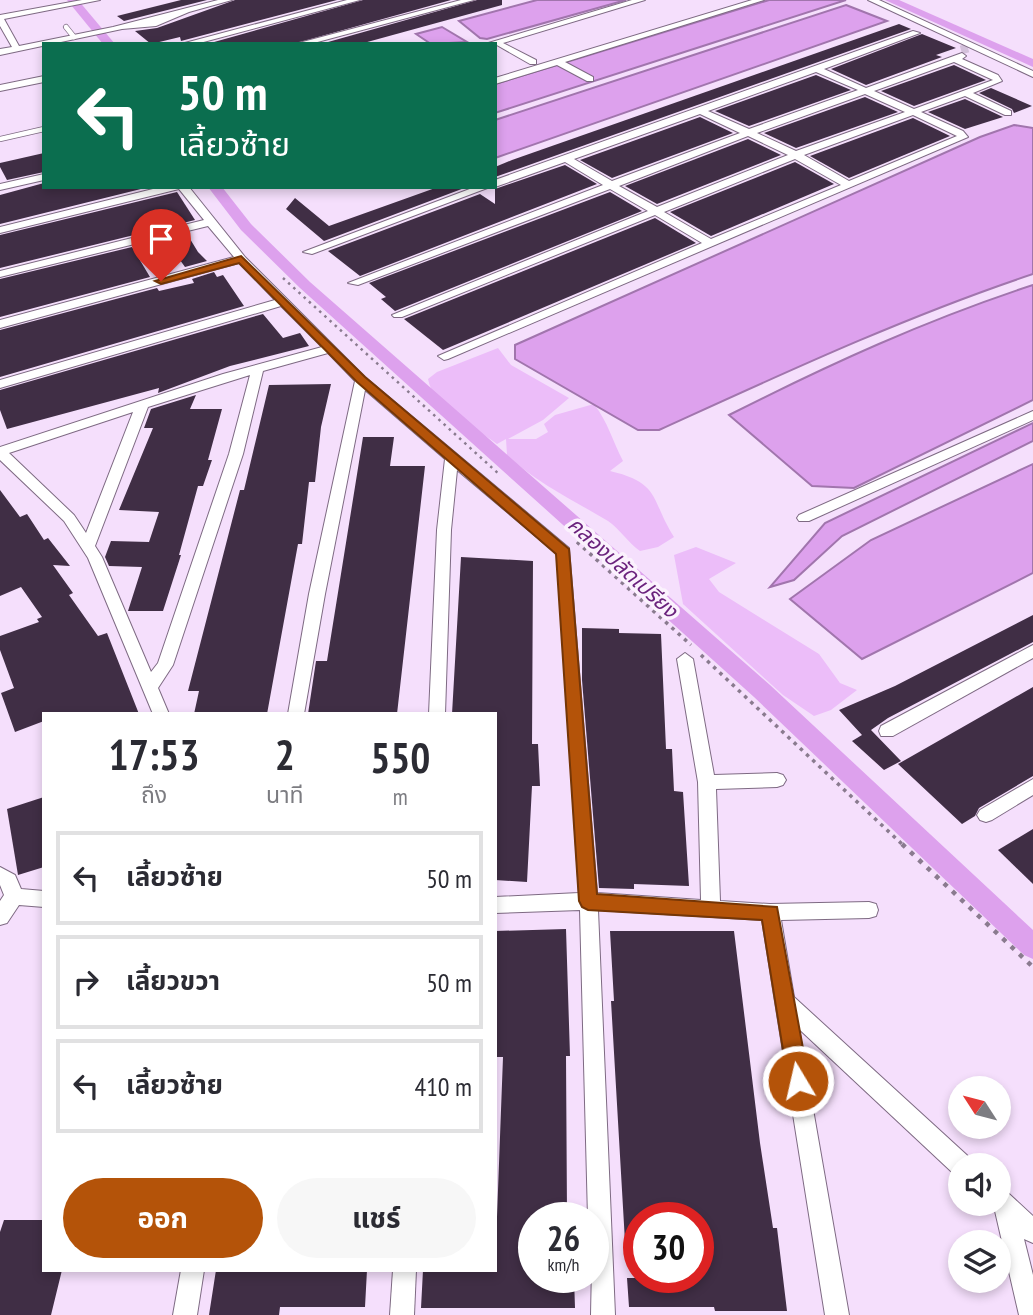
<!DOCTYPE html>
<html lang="th">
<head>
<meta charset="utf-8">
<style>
	:root { --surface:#fff; --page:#f7f7f7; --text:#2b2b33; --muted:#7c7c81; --line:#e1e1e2; --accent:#b45309 }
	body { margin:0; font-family:"PT Sans Narrow","Noto Sans Thai",sans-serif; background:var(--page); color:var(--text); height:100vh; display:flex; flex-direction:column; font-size:26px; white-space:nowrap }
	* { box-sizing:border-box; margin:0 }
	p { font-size:23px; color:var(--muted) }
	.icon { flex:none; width:38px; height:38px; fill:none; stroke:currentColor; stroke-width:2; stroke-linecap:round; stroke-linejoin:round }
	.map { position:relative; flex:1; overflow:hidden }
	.sheet { position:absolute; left:42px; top:712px; width:455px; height:560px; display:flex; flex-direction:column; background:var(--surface); border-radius:0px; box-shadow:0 4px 10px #0003 }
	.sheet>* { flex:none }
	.guide { position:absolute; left:42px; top:42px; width:455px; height:147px; border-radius:0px; box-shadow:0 4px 10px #0003; background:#0b6e4f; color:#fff; overflow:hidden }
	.needle { width:46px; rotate:306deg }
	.tools { position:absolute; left:948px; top:1076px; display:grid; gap:14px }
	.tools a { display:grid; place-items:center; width:63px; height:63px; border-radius:50%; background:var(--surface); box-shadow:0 4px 10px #0003; font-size:35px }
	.speed { position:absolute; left:518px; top:1202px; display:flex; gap:14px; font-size:35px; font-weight:700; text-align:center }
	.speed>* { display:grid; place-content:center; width:91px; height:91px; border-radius:50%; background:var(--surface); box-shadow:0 4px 10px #0003; line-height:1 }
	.speed small { font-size:18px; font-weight:400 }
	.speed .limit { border:10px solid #d22; background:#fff; color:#111 }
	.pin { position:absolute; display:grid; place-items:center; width:60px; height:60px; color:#fff; margin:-72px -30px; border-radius:50% 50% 50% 0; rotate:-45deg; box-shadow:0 0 7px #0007 }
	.pin .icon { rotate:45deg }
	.me { position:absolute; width:77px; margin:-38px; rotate:351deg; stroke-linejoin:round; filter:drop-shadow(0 0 5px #0008) }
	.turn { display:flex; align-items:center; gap:24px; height:147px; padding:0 21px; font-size:32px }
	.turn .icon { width:91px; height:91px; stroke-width:2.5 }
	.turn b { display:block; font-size:49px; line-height:60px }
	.eta { display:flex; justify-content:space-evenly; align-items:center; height:119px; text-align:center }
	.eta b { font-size:42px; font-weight:700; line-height:49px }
	.action { display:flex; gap:14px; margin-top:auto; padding:14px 21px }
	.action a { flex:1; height:80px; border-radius:42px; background:var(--accent); color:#fff; font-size:28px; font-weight:700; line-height:80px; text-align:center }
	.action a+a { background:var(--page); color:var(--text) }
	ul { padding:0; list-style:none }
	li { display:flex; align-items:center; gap:21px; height:94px; margin:0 14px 10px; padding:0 7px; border:4px solid var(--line); border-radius:0px }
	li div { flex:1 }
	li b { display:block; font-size:26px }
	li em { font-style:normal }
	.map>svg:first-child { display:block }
	.green { fill:#ecbdf9 }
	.water { fill:#dda1ed; stroke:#a175ad; stroke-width:2 }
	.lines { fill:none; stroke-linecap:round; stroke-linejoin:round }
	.canal { fill:#dda1ed; fill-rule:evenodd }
	.building { fill:#402e45 }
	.minor-tunnel { stroke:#d3c0da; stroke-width:9; stroke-dasharray:9 4.5; stroke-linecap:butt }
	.service-casing { stroke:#7e6a83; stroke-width:6 }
	.minor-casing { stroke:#7e6a83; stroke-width:2 }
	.path-far2 { stroke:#8a7b8f; stroke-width:2.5; stroke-dasharray:2.5 4.5; stroke-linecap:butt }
	.path-far1 { stroke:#8a7b8f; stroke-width:3.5; stroke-dasharray:3.5 5; stroke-linecap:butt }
	.path { stroke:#8a7b8f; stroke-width:4.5; stroke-dasharray:4.5 7; stroke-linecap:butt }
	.service { stroke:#fff; stroke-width:4.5 }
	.minor { fill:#fff; fill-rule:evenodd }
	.route { fill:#b45309; stroke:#753606; stroke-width:2 }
	.labels { text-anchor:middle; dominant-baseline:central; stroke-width:7; stroke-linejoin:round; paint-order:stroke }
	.water-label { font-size:21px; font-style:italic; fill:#6b237d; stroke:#fbf2fd }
</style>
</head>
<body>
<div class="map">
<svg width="1033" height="1315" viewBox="0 0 1033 1315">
	<rect width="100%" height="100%" fill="#f5dffc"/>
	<g class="green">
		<path d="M498,348L511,365L569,398L543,420L508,439H536L548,432L544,424L555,415L594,404C609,424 612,440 623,461L610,471C661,483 650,499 674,537L658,547L640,551C628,543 620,529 608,521C573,500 537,483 507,455L506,439L497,444C475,427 433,408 428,379L437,372Z"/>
		<path d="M696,547L736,563L709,579L719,592L819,654L840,683L857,690L831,710L814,716L783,695L683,604L674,555Z"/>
	</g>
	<g class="water">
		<path d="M537,0H626L487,39L480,38L459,21Z"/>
		<path d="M769,0H846L495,113V84Z"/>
		<path d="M846,5L887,21L495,158V120Z"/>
		<path d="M442,27L467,42L431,44L416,34Z"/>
		<path d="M1014,125L1033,128V274C904,317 782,374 659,430H638L515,359V345L980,137Z"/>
		<path d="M1033,285V400L854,488L812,486L729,415C830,364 926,320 1033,285Z"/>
		<path d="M1033,423V441L842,536L794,580L770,587L825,523Z"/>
		<path d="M1033,464V573L862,659L790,599L871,540Z"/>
	</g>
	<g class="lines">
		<g class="canal">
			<path d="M67,0H78L115,44H103Z"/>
			<path d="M885,0H899L1033,59V67Z"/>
			<path d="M208,187H222L251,224L310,282L770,685L1033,930V959L1024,955L754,697L300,288L241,230Z"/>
		</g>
	</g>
	<g class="building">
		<path d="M181,0H207L124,21L117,16Z"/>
		<path d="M235,0H337L181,41L180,37L151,44L135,31L157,28Z"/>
		<path d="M363,0H451L293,44H207Z"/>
		<path d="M477,0H502V5L360,44H321Z"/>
		<path d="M899,24L911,29L495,177V167L512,160Z"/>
		<path d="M922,34L956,48L936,55L942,57L866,85L831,69Z"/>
		<path d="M954,65L986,80L914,106L881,91Z"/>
		<path d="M816,75L851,90L749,126L715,111Z"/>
		<path d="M991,88L1032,106L1014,113L1012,109L979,93Z"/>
		<path d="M865,97L898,112L796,148L764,133Z"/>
		<path d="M965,99L1003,117L965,129L928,112Z"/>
		<path d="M700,117L733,133L612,178L580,160Z"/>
		<path d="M913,118L950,136L849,178L810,156Z"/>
		<path d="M748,139L781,155L657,204L625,186Z"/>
		<path d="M44,153V172L7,180L0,167V163Z"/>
		<path d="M795,162L834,184L711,236L670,212Z"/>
		<path d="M565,165L597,184L360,276L328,251L480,194L495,204V189Z"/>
		<path d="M44,183V187H149L0,224V195Z"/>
		<path d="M438,187H467L324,241L286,209L295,198L329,226Z"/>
		<path d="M177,192L195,220L0,268V235Z"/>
		<path d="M610,192L642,211L395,311L381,299L386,297L369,283Z"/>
		<path d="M655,218L696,243L443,350L404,319Z"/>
		<path d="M187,234L198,252L207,261L185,267L165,239Z"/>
		<path d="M132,247L150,277L0,317V279Z"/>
		<path d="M214,272L217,277L223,275L244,306L0,377V330L157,288L159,291L194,283L192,279Z"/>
		<path d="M263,314L283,338L300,333L309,346L230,366L158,393L159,388L7,429L0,410V390Z"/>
		<path d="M331,384L321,427L315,482H309L302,544H298L267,714H194L199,691H188L240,490H244L269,385Z"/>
		<path d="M196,395L190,409H222L208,460H212L203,486H198L179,555H181L163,611H128L142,567L109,566L105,557L111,541L149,542L159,512L119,510L153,428H144L151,409Z"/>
		<path d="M363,437H394L390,466H425L397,714H308L316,661H327Z"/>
		<path d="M0,490L20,517L27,514L44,540L48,538L70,566L53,565L73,593L69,595L98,636L107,633L139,714H44V721L15,732L1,693L14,688L0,650V636L39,622L37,619L42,617L21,587L0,596Z"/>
		<path d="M461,557L533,561L532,744H538L540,786H532L527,882L495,880V714H452Z"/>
		<path d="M1033,615V642L888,718L871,730L901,761L884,770L852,741L862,735L839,710L895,686Z"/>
		<path d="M582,628L619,629V633L661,634L666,749H672L674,791L683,792L689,886L634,884V889L599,888L582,680Z"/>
		<path d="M1033,687V776L979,808L975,816L962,824L898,764Z"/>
		<path d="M44,797V867L18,875L7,809Z"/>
		<path d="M1033,829V884L998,850Z"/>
		<path d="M566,929L570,1056H566L567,1215L534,1216V1278H574L575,1308H421L423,1270H495L503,1057H495V931Z"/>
		<path d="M610,931H734L760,1143L773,1228H777L787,1311H715L714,1307H629L627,1278H698V1217H639V1259H626L611,1001H614Z"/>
		<path d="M4,1220H44V1270H62L51,1315H0V1232Z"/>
		<path d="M216,1270H367L365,1307H280L279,1315H209Z"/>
	</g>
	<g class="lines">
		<path class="minor-tunnel" d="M961,50L968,48"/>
		<defs>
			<g id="service">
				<path d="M66,27L74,37"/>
				<path d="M0,139L44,129"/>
			</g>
			<g id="minor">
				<path d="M82,0H100L4,19L19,46L113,27L218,0H232L189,12L156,26L122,29L0,55V49L12,47L0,26V15Z"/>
				<path d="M347,0H360L196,44H181Z"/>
				<path d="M461,0H474L310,44H295Z"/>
				<path d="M632,0H645L503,43L536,60V64H530L495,44H485Z"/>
				<path d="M752,0H764L565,62L593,77V81H587L557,65L495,84V78Z"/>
				<path d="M868,0H879L1033,71V77Z"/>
				<path d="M913,31L920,33L824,69L866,88L962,53L966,56L962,59L998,75L1002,81L973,93L1011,111V115H1005L965,96L921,112L963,131L968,137L448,359L444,360L438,356L702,243L655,215L402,317H394L392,315L648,211L610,189L358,285L348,283L603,185L565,162L495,187V180ZM954,62L993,80L914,109L874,91ZM816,72L858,90L749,129L708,111ZM865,94L905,112L796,151L757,133ZM700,114L740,133L612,181L574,159ZM913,115L957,136L849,181L804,155ZM748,136L788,155L657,207L619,186ZM795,159L841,185L711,239L664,212Z"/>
				<path d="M44,76V82L0,91V85Z"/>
				<path d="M44,174V180L0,190V184Z"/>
				<path d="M161,187H189L245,257L365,377L569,548L597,893L701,900L698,782L677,659L685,653L693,659L714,775L777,773L783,775L786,780L783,785L777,787L716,789L720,901L770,904L869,902L876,904L878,910L876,916L869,918L781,920L794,997L970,1158L973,1166H961V1176L954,1174L799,1029L849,1315H825L762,920L598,910L615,1315H591L593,1218H588L580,910L495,913V897L579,893L557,554L457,470L451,530L445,714H429L437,530L445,459L365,390L325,594L304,714H288L309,594L355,381L328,353L263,371L243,454L173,665L158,688L169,714H153L88,558L64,521L0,460V447L223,374L322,347L281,306L0,388V380L275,300L239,263L0,328V320L234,257L208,226L0,277V271L204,220L179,189L0,233V227ZM250,375L229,454L158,663L151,672L102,557L95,546L148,407ZM133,412L86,533L74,515L9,453Z"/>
				<path d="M475,187H490L312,254L303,252Z"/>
				<path d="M1033,411V420L809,521H799L797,518L799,515Z"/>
				<path d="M1033,645V658L893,736H881L879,731L881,726Z"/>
				<path d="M1033,779V795L992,820L986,822L980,820L977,815L980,810Z"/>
				<path d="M0,867L15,875L21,889L44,891V907L19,905L7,923L0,925V901L4,895L0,885Z"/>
				<path d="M999,1189L1007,1192L1033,1216V1243L1024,1239L1033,1275V1315H1019L995,1211L990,1204H999Z"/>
				<path d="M181,1270H204L197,1315H173Z"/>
				<path d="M393,1270H416L414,1315H390Z"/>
			</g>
		</defs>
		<use href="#service" class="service-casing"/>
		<use href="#minor" class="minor-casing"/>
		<path class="path-far2" d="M283,278L500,475"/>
		<g class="path-far1">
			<path d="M577,542L691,645"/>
			<path d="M701,655L904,846"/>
		</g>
		<path class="path" d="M902,844L1033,967"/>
		<use href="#service" class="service"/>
		<use href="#minor" class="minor"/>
	</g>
	<path class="route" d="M241,256L365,377L569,549L597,894L777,907L809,1081L806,1088L798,1091L791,1088L788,1081L762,920L588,910L582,907L579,901L556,554L357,382L239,263L161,284L155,281Z"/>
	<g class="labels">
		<g class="water-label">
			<text transform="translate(623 567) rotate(42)">คลองปลัดเปรียง</text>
		</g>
	</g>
</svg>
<div class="tools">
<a><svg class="needle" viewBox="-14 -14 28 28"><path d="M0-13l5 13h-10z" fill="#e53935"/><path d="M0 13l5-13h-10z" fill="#7c7c81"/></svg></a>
<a><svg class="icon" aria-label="sound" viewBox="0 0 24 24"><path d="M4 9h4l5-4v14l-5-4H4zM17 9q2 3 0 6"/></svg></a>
<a><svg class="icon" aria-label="layers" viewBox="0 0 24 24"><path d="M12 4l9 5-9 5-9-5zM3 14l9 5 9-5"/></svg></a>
</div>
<div class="speed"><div>26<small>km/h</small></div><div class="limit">30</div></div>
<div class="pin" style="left:161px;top:281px;background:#d93025"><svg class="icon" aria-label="arrive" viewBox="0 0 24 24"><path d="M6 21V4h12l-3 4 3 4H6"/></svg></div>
<svg class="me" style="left:798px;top:1081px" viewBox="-20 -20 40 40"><circle r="17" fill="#b45309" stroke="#fff" stroke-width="3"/><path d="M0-11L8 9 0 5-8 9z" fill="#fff"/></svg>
<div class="guide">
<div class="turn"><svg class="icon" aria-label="left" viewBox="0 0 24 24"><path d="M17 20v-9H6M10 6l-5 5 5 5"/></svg><div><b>50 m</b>เลี้ยวซ้าย</div></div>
</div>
<section class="sheet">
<div class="eta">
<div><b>17:53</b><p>ถึง</p></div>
<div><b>2</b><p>นาที</p></div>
<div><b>550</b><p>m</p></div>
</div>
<ul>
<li><svg class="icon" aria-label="left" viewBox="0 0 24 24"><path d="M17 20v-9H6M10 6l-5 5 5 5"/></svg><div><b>เลี้ยวซ้าย</b></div><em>50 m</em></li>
<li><svg class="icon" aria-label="right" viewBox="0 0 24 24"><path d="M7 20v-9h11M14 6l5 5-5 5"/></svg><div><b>เลี้ยวขวา</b></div><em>50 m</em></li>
<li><svg class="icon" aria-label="left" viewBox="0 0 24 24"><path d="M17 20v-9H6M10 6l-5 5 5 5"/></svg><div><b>เลี้ยวซ้าย</b></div><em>410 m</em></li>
</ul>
<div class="action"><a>ออก</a><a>แชร์</a></div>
</section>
</div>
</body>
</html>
